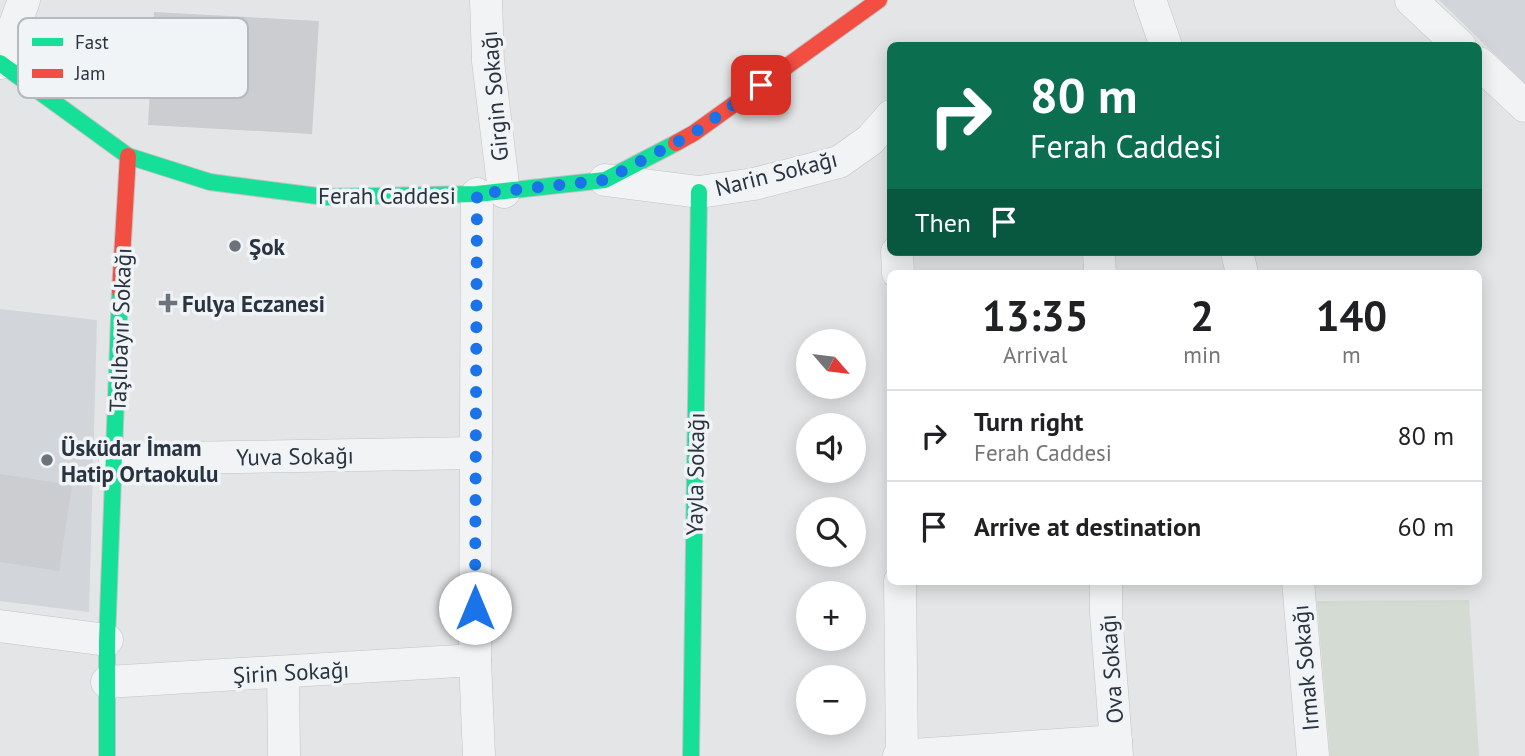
<!DOCTYPE html>
<html lang="en">
<head>
<meta charset="utf-8">
<style>
	:root { --surface:#fff; --page:#f6f6f6; --text:#202124; --muted:#757577; --line:#e0e0e0 }
	body { margin:0; font-family:"PT Sans",sans-serif; background:var(--page); color:var(--text); height:100vh; display:flex; flex-direction:column; font-size:26px; white-space:nowrap }
	* { box-sizing:border-box; margin:0 }
	p { font-size:23px; color:var(--muted) }
	.icon { flex:none; width:38px; height:38px; fill:none; stroke:currentColor; stroke-width:2; stroke-linecap:round; stroke-linejoin:round }
	.map { position:relative; flex:1; overflow:hidden }
	.drawer { position:absolute; left:887px; top:270px; width:595px; height:315px; display:flex; flex-direction:column; background:var(--surface); border-radius:10px; box-shadow:0 4px 18px #0003 }
	.drawer>* { flex:none }
	.top-card { position:absolute; left:887px; top:42px; width:595px; height:214px; border-radius:10px; box-shadow:0 4px 18px #0003; background:#0b6e4f; color:#fff; overflow:hidden }
	.needle { width:46px; rotate:118deg }
	.fabs { position:absolute; left:796px; top:329px; display:grid; gap:14px }
	.fabs a { display:grid; place-items:center; width:70px; height:70px; border-radius:50%; background:var(--surface); box-shadow:0 4px 18px #0003; font-size:35px }
	.pin { position:absolute; display:grid; place-items:center; width:60px; height:60px; color:#fff; margin:-30px; border-radius:14px; box-shadow:0 4px 10px #0006 }
	.me { position:absolute; width:77px; margin:-38px; rotate:0deg; stroke-linejoin:round; filter:drop-shadow(0 0 5px #0008) }
	.turn { display:flex; align-items:center; gap:24px; height:147px; padding:0 28px; font-size:32px }
	.turn .icon { width:91px; height:91px; stroke-width:2.5 }
	.turn b { display:block; font-size:49px; line-height:60px }
	.then { display:flex; align-items:center; height:66px; padding:0 28px; background:#0003; gap:14px; font-size:26px }
	.eta { display:flex; justify-content:space-evenly; align-items:center; height:119px; text-align:center }
	.eta b { font-size:42px; font-weight:700; line-height:49px }
	ul { padding:0; list-style:none }
	li { display:flex; align-items:center; gap:21px; height:91px; padding:0 28px; border-top:2px solid var(--line) }
	li div { flex:1 }
	li b { display:block; font-size:26px }
	li em { font-style:normal }
	.map>svg:first-child { display:block }
	.built { fill:#d2d5da }
	.green { fill:#d4dbd3 }
	.building { fill:#cbcdd0 }
	.lines { fill:none; stroke-linecap:round; stroke-linejoin:round }
	.street-casing { stroke:#c1c3c5; stroke-width:33 }
	.fast-casing { stroke:#c1c3c5; stroke-width:18 }
	.jam-casing { stroke:#c1c3c5; stroke-width:18 }
	.street { stroke:#f2f3f5; stroke-width:32 }
	.fast { stroke:#16e098; stroke-width:16 }
	.jam { stroke:#f24e42; stroke-width:16 }
	.route { stroke:#1a73e8; stroke-width:12; stroke-dasharray:0 21.6 }
	.poi-dot { fill:#6b727a; stroke:#f1f4f7; stroke-width:2.5 }
	.labels { text-anchor:middle; dominant-baseline:central; stroke-width:7; stroke-linejoin:round; paint-order:stroke }
	.street-label { font-size:23px; fill:#2a3440; stroke:#f1f4f7 }
	.poi-label { font-size:23px; font-weight:bold; fill:#2a3440; stroke:#f1f4f7; text-anchor:start }
	.key { fill:#f1f4f7; stroke:#b5bac0; stroke-width:2 }
	.key-label { font-size:19px; fill:#2a3440 }
</style>
</head>
<body>
<div class="map">
<svg width="1525" height="756" viewBox="0 0 1525 756">
	<rect width="100%" height="100%" fill="#e3e5e7"/>
	<g class="built">
		<path d="M1439,0H1525V84Z"/>
		<path d="M0,309L97,320L89,612L0,601Z"/>
	</g>
	<path class="green" d="M1469,600L1479,756H1330L1317,601Z"/>
	<g class="building">
		<path d="M154,12L319,21L312,134L148,125Z"/>
		<path d="M0,474L72,485L59,571L0,562Z"/>
	</g>
	<g class="lines">
		<defs>
			<g id="street">
				<path d="M486,0L488,61L504,192"/>
				<path d="M1150,0L1166,46"/>
				<path d="M1411,0L1460,46"/>
				<path d="M1,63L24,0"/>
				<path d="M1479,63L1525,106"/>
				<path d="M605,180L699,192L754,184L839,162L870,140L891,116"/>
				<path d="M477,194L475,660L479,756"/>
				<path d="M897,252L898,273"/>
				<path d="M1099,252L1100,273"/>
				<path d="M1237,252L1242,273"/>
				<path d="M115,459L476,453"/>
				<path d="M900,581L902,756"/>
				<path d="M1106,581V613L1117,756"/>
				<path d="M1298,581L1313,756"/>
				<path d="M0,626L107,640"/>
				<path d="M283,673L284,756"/>
				<path d="M107,682L475,660"/>
				<path d="M899,756L1116,741"/>
			</g>
			<g id="fast">
				<path d="M0,63L128,156L210,182L325,197L477,194L605,180L676,143"/>
				<path d="M107,756V640L120,291"/>
				<path d="M691,756L699,192"/>
			</g>
			<g id="jam">
				<path d="M676,143L694,133L879,0"/>
				<path d="M120,291L128,156"/>
			</g>
		</defs>
		<use href="#street" class="street-casing"/>
		<use href="#fast" class="fast-casing"/>
		<use href="#jam" class="jam-casing"/>
		<use href="#street" class="street"/>
		<use href="#fast" class="fast"/>
		<use href="#jam" class="jam"/>
	</g>
	<g class="lines">
		<path class="route" d="M475,608L477,194L605,180L694,133L761,85"/>
	</g>
	<g class="poi-dot">
		<circle cx="235" cy="246" r="7"/>
		<path d="M164.5 292.5h7v7h7v7h-7v7h-7v-7h-7v-7h7z"/>
		<circle cx="47" cy="460" r="7"/>
	</g>
	<g class="labels">
		<g class="street-label">
			<text transform="translate(494 96) rotate(-95)">Girgin Sokağı</text>
			<text transform="translate(776 173) rotate(-14)">Narin Sokağı</text>
			<text x="387" y="195">Ferah Caddesi</text>
			<text transform="translate(120 330) rotate(-88)">Taşlıbayır Sokağı</text>
			<text transform="translate(295 456) rotate(-1)">Yuva Sokağı</text>
			<text transform="translate(695 474) rotate(-89)">Yayla Sokağı</text>
			<text transform="translate(1305 668) rotate(-95)">Irmak Sokağı</text>
			<text transform="translate(1111 669) rotate(-94)">Ova Sokağı</text>
			<text transform="translate(291 672) rotate(-3)">Şirin Sokağı</text>
		</g>
		<g class="poi-label">
			<text x="249" y="246">Şok</text>
			<text x="182" y="303">Fulya Eczanesi</text>
			<text x="61" y="447">Üsküdar İmam<tspan x="61" dy="26">Hatip Ortaokulu</tspan></text>
		</g>
	</g>
	<rect x="18" y="18" width="230" height="80" rx="10" class="key"/>
	<rect x="32" y="38" width="31" height="8" fill="#16e098"/>
	<rect x="32" y="69" width="31" height="9" fill="#f24e42"/>
	<g class="key-label">
		<text x="75" y="49">Fast</text>
		<text x="75" y="80">Jam</text>
	</g>
</svg>
<div class="fabs">
<a><svg class="needle" viewBox="-14 -14 28 28"><path d="M0-13l5 13h-10z" fill="#e53935"/><path d="M0 13l5-13h-10z" fill="#757577"/></svg></a>
<a><svg class="icon" aria-label="sound" viewBox="0 0 24 24"><path d="M4 9h4l5-4v14l-5-4H4zM17 9q2 3 0 6"/></svg></a>
<a><svg class="icon" aria-label="search" viewBox="0 0 24 24"><circle cx="10" cy="10" r="6"/><path d="M15 15l6 6"/></svg></a>
<a>+</a>
<a>−</a>
</div>
<div class="pin" style="left:761px;top:85px;background:#d93025"><svg class="icon" aria-label="arrive" viewBox="0 0 24 24"><path d="M6 21V4h12l-3 4 3 4H6"/></svg></div>
<svg class="me" style="left:475px;top:608px" viewBox="-20 -20 40 40"><circle r="19" fill="#fff"/><path d="M0-13L10 11 0 6-10 11z" fill="#1a73e8"/></svg>
<div class="top-card">
<div class="turn"><svg class="icon" aria-label="right" viewBox="0 0 24 24"><path d="M7 20v-9h11M14 6l5 5-5 5"/></svg><div><b>80 m</b>Ferah Caddesi</div></div>
<div class="then">Then<svg class="icon" aria-label="arrive" viewBox="0 0 24 24"><path d="M6 21V4h12l-3 4 3 4H6"/></svg></div>
</div>
<section class="drawer">
<div class="eta">
<div><b>13:35</b><p>Arrival</p></div>
<div><b>2</b><p>min</p></div>
<div><b>140</b><p>m</p></div>
</div>
<ul>
<li><svg class="icon" aria-label="right" viewBox="0 0 24 24"><path d="M7 20v-9h11M14 6l5 5-5 5"/></svg><div><b>Turn right</b><p>Ferah Caddesi</p></div><em>80 m</em></li>
<li><svg class="icon" aria-label="arrive" viewBox="0 0 24 24"><path d="M6 21V4h12l-3 4 3 4H6"/></svg><div><b>Arrive at destination</b></div><em>60 m</em></li>
</ul>
</section>
</div>
</body>
</html>
